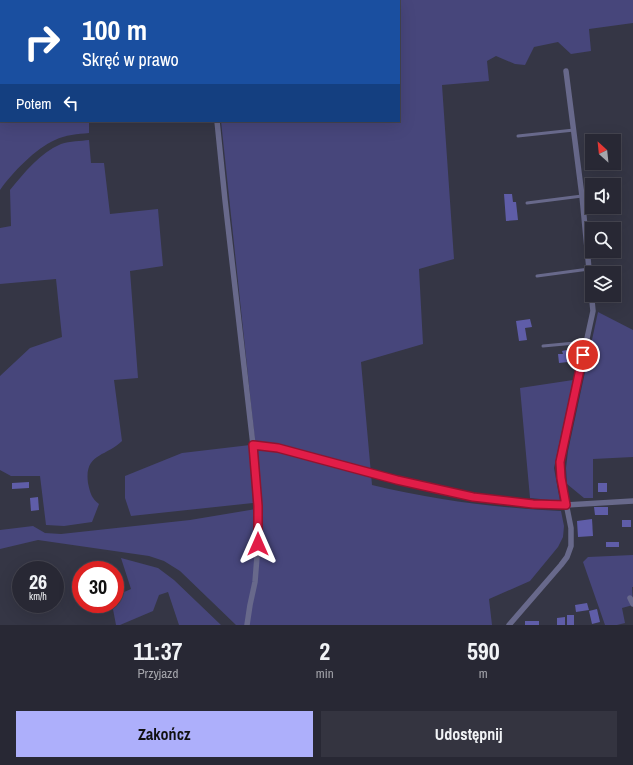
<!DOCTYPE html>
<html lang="pl">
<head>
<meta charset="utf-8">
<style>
	:root { --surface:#282834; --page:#343440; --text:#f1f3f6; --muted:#a5a6ac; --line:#44444f; --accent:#adaffb }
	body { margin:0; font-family:"Archivo Narrow",sans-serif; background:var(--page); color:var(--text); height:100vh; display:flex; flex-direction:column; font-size:15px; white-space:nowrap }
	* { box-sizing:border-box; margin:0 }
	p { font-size:13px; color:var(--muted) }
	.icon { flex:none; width:22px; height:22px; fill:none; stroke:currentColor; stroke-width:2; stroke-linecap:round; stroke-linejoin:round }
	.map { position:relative; height:625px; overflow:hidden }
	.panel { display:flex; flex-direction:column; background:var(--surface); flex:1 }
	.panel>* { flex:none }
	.guide { position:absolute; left:0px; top:0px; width:400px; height:122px; box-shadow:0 4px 16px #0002,0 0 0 1px var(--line); background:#1a4fa0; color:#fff; overflow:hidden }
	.needle { width:26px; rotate:333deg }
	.fabs { position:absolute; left:585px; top:134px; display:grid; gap:8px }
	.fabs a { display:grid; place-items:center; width:36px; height:36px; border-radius:0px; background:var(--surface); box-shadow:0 4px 16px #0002,0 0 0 1px var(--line); font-size:20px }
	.speed { position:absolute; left:12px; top:561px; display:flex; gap:8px; font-size:20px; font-weight:700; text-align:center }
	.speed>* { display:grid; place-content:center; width:52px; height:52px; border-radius:50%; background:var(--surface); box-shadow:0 4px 16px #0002,0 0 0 1px var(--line); line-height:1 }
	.speed small { font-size:10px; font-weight:400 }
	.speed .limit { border:6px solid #d22; background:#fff; color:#111 }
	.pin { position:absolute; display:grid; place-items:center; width:34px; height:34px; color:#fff; margin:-17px; border:2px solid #fff; border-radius:50%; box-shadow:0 1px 4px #0007 }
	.me { position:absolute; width:44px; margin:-22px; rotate:0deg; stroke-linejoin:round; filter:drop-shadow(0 0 3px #0008) }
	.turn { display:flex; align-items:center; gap:14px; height:84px; padding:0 16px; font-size:18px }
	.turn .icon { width:52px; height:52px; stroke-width:2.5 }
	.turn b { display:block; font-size:28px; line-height:34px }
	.then { display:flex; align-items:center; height:38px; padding:0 16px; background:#0003; gap:8px; font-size:15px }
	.eta { display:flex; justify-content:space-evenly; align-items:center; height:68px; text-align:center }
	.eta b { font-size:24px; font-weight:700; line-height:28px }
	.action { display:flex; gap:8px; margin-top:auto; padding:8px 16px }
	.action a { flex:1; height:46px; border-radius:0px; background:var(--accent); color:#111; font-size:16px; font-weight:700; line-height:46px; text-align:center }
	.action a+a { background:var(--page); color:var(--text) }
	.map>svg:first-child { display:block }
	.green { fill:#47467b }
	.building { fill:#5f5da8 }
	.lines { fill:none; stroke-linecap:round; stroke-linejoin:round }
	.service { stroke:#68698b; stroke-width:3 }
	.minor { stroke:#68698b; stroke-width:5.5 }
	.route-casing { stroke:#92132f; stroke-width:10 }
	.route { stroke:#e11d48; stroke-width:7 }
</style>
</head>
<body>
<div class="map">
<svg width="633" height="625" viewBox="0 0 633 625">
	<rect width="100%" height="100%" fill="#353645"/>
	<g class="green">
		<path d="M79,0H633V23L589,29L591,51L571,54L558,42L534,47L525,65L515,64L496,56L487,61L489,81L442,85L454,259L419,269L423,344L361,362L372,485C434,500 497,508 561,511L564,526L563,537L558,547L530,581L489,599L492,625H236L180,571L164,561L149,556L38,540L0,549V530L33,526L45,533L61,534L190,520L262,508L221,121H399V1Z"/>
		<path d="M0,77H1V121H89V133C78,134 65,135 55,140C36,148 12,173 0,190Z"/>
		<path d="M89,140L91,163H104L110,214L158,209L163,266L130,271L138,378L114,380L122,441C106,457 84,453 88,483C90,493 92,499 99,504L92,522L64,526L46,525L40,476H11L0,470V376L30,348L62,337L56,279L0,284V228L11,226L10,190C24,173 40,153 61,144C70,141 81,141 89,140Z"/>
		<path d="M598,312L633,330V457L593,459V498H584L567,484L566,468L568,451Z"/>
		<path d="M573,380L554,468L560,501L530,498L520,388Z"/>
		<path d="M250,445L253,503L131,516L125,498V476L182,453Z"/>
		<path d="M633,555V587H632L633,605L622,608L625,623L617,625H605L583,562L588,557Z"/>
		<path d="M121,558L158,568L174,580L221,625H179L168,592L159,595L153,611L120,625H116L112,604H115V596L131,589Z"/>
	</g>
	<g class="building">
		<path d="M504,194H512L513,202H516L518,220L506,221Z"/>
		<path d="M618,271L620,291H614V273H611V272Z"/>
		<path d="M530,319L532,327L525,328L527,340L519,341L516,321Z"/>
		<path d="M571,349V356H567L568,362L559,363L558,354H563L562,351Z"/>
		<path d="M29,482V488L12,489V483Z"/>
		<rect x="598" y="483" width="9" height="9"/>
		<path d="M38,497L39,510L31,511L30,498Z"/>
		<path d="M594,507H608V515H595Z"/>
		<path d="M592,519L593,536L578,537L577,521Z"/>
		<rect x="622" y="520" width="9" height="7"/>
		<rect x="606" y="542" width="13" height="5"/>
		<path d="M587,603L589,610L576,612L575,605Z"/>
		<path d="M597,609L600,622L592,624L589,611Z"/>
		<rect x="567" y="615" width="7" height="10"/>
		<path d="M565,617V625H557V618Z"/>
		<rect x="525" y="621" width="14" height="4"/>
	</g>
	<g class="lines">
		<g class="service">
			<path d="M518,136L574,130"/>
			<path d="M527,203L582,196"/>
			<path d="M537,276L589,269"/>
			<path d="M543,346L586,342"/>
		</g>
		<g class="minor">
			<path d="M206,0V1"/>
			<path d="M217,121L225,200L253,445L258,506V544L255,582L250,605L247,625"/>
			<path d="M253,445L278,448L397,479L473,497L533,504L566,505L633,501"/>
			<path d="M630,598L633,604"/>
			<path d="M509,625L561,565L567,557L571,546V528L561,478L560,462L593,311L582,196L566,71"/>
		</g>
	</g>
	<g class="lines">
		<defs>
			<path id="route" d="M258,544V506L253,445L278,448L397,480L473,497L533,504L566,505L561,478L560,462L583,355"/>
		</defs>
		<use href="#route" class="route-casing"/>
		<use href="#route" class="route"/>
	</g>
</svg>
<div class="fabs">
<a><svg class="needle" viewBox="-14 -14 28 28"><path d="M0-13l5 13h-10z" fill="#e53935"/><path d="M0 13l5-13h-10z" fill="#a5a6ac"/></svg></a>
<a><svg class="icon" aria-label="sound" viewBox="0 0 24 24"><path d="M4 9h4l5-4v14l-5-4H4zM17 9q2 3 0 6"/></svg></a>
<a><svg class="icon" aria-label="search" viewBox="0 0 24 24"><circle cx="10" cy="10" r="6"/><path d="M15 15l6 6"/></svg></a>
<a><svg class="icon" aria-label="layers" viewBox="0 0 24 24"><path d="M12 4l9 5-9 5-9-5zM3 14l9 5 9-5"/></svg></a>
</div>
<div class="speed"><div>26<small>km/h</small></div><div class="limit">30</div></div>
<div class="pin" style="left:583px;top:355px;background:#d93025"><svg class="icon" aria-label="arrive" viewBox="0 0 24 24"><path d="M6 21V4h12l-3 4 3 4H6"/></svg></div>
<svg class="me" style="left:258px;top:544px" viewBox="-20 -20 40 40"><path d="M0-17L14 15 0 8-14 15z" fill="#e11d48" stroke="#fff" stroke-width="4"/></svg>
<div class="guide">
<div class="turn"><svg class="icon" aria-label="right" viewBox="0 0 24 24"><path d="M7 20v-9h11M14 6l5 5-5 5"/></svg><div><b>100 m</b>Skręć w prawo</div></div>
<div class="then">Potem<svg class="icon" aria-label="left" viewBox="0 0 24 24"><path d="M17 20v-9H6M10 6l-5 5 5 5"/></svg></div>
</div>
</div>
<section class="panel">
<div class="eta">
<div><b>11:37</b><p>Przyjazd</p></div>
<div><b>2</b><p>min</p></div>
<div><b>590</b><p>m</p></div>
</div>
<div class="action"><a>Zakończ</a><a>Udostępnij</a></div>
</section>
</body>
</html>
